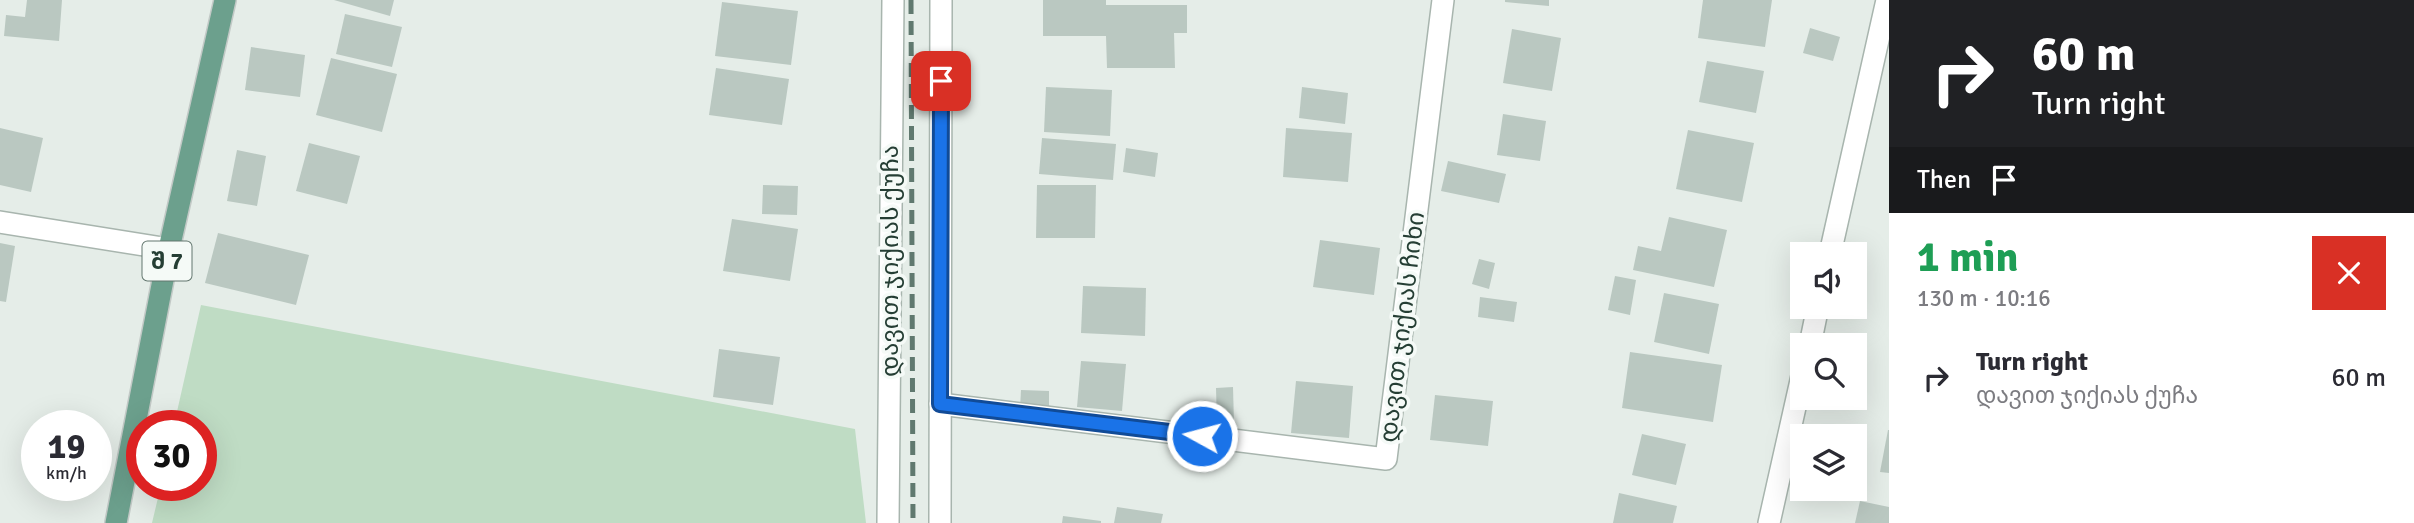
<!DOCTYPE html>
<html lang="en">
<head>
<meta charset="utf-8">
<style>
	:root { --surface:#fff; --page:#f2f2f3; --text:#2b2b33; --muted:#7c7c81 }
	body { margin:0; font-family:Signika,"Noto Sans Georgian",sans-serif; background:var(--page); color:var(--text); height:100vh; display:flex; flex-direction:column; font-size:26px; white-space:nowrap }
	* { box-sizing:border-box; margin:0 }
	p { font-size:23px; color:var(--muted) }
	.icon { flex:none; width:38px; height:38px; fill:none; stroke:currentColor; stroke-width:2; stroke-linecap:round; stroke-linejoin:round }
	.map { position:relative; flex:1; overflow:hidden }
	.side { display:flex; flex-direction:column; background:var(--surface); width:525px }
	.side>* { flex:none }
	.hud { background:#202124; color:#fff; overflow:hidden }
	.tools { position:absolute; left:1790px; top:242px; display:grid; gap:14px }
	.tools a { display:grid; place-items:center; width:77px; height:77px; border-radius:0px; background:var(--surface); box-shadow:0 7px 28px #0002; font-size:35px }
	.speed { position:absolute; left:21px; top:410px; display:flex; gap:14px; font-size:35px; font-weight:700; text-align:center }
	.speed>* { display:grid; place-content:center; width:91px; height:91px; border-radius:50%; background:var(--surface); box-shadow:0 7px 28px #0002; line-height:1 }
	.speed small { font-size:18px; font-weight:400 }
	.speed .limit { border:10px solid #d22; background:#fff; color:#111 }
	.pin { position:absolute; display:grid; place-items:center; width:60px; height:60px; color:#fff; margin:-30px; border-radius:14px; box-shadow:0 4px 10px #0006 }
	.me { position:absolute; width:77px; margin:-38px; rotate:277deg; stroke-linejoin:round; filter:drop-shadow(0 0 5px #0008) }
	.turn { display:flex; align-items:center; gap:24px; height:147px; padding:0 28px; font-size:32px }
	.turn .icon { width:91px; height:91px; stroke-width:2.5 }
	.turn b { display:block; font-size:49px; line-height:60px }
	.then { display:flex; align-items:center; height:66px; padding:0 28px; background:#0003; gap:14px; font-size:26px }
	.round { display:grid; place-items:center; flex:none; width:74px; height:74px; border-radius:0px; background:var(--page) }
	.headline { display:flex; align-items:center; justify-content:space-between; height:119px; padding:0 28px }
	h1 { font-size:42px; font-weight:800; line-height:52px; color:#1e9e55 }
	ul { padding:0; list-style:none }
	li { display:flex; align-items:center; gap:21px; height:91px; padding:0 28px }
	li div { flex:1 }
	li b { display:block; font-size:26px }
	li em { font-style:normal }
	main { display:flex; flex:1; min-height:0 }
	.map>svg:first-child { display:block }
	.green { fill:#bfdcc4 }
	.building { fill:#bac8c1 }
	.lines { fill:none; stroke-linecap:round; stroke-linejoin:round }
	.minor-casing { stroke:#a8b5ae; stroke-width:24 }
	.major-casing { stroke:#c2c9c6; stroke-width:24 }
	.minor { stroke:#fff; stroke-width:21 }
	.major { stroke:#6ca08d; stroke-width:21 }
	.rail { stroke:#60796f; stroke-width:5; stroke-dasharray:14 7; stroke-linecap:butt }
	.route-casing { stroke:#114b97; stroke-width:18 }
	.route { stroke:#1a73e8; stroke-width:12 }
	.labels { text-anchor:middle; dominant-baseline:central; stroke-width:7; stroke-linejoin:round; paint-order:stroke }
	.shield { fill:#f5faf7; stroke:#63766e; stroke-width:2 }
	.shield-label { font-size:23px; font-weight:bold; fill:#253e34 }
	.street-label { font-size:24px; fill:#253e34; stroke:#f5faf7 }
</style>
</head>
<body>
<main>
<div class="map">
<svg width="1889" height="523" viewBox="0 0 1889 523">
	<rect width="100%" height="100%" fill="#e5ede8"/>
	<path class="green" d="M201,305L855,429L866,523H152L161,485H201V425H174Z"/>
	<g class="building">
		<path d="M27,0H62L59,41L4,36L6,15L25,17Z"/>
		<path d="M334,0H394L390,16Z"/>
		<path d="M1043,0H1106V5H1187V33H1174L1175,68H1107L1106,36H1043Z"/>
		<path d="M1505,0H1549V6L1505,2Z"/>
		<path d="M1703,0H1772L1765,47L1698,38Z"/>
		<path d="M722,2L798,11L791,65L715,56Z"/>
		<path d="M345,14L402,27L392,67L336,54Z"/>
		<path d="M1810,28L1840,37L1833,61L1803,53Z"/>
		<path d="M1512,29L1561,38L1552,91L1503,83Z"/>
		<path d="M251,47L305,55L300,97L245,90Z"/>
		<path d="M331,58L397,74L382,132L316,115Z"/>
		<path d="M1707,61L1764,71L1756,113L1699,102Z"/>
		<path d="M716,68L789,79L782,125L709,115Z"/>
		<path d="M1046,87L1112,90L1110,136L1044,132Z"/>
		<path d="M1302,87L1348,93L1345,124L1299,118Z"/>
		<path d="M1503,114L1546,121L1540,161L1497,155Z"/>
		<path d="M0,128L43,138L31,192L0,185Z"/>
		<path d="M1286,128L1352,133L1348,182L1283,177Z"/>
		<path d="M1688,130L1754,143L1742,202L1676,189Z"/>
		<path d="M1042,138L1116,144L1113,180L1039,174Z"/>
		<path d="M309,143L360,156L347,204L296,191Z"/>
		<path d="M1126,148L1158,153L1155,177L1123,172Z"/>
		<path d="M237,150L266,156L257,206L227,201Z"/>
		<path d="M1448,161L1506,174L1499,203L1441,191Z"/>
		<path d="M763,185L798,186L797,215L762,214Z"/>
		<path d="M1037,185H1096L1095,238H1036Z"/>
		<path d="M1669,217L1727,230L1714,287L1633,270L1638,246L1661,251Z"/>
		<path d="M732,219L798,229L790,281L723,271Z"/>
		<path d="M218,233L309,255L296,305L205,283Z"/>
		<path d="M1320,240L1380,248L1374,295L1313,287Z"/>
		<path d="M0,243L15,246L6,302L0,301Z"/>
		<path d="M1479,259L1495,263L1489,289L1472,284Z"/>
		<path d="M1615,276L1636,280L1630,315L1608,310Z"/>
		<path d="M1083,286L1146,288L1145,336L1081,333Z"/>
		<path d="M1664,293L1719,304L1709,354L1654,342Z"/>
		<path d="M1480,297L1517,302L1514,322L1478,317Z"/>
		<path d="M719,349L780,357L773,405L713,397Z"/>
		<path d="M1630,352L1722,365L1713,422L1622,408Z"/>
		<path d="M1081,361L1126,364L1122,411L1077,407Z"/>
		<path d="M1296,381L1353,386L1349,438L1291,433Z"/>
		<path d="M1233,387L1234,423H1217L1216,388Z"/>
		<path d="M1021,390L1049,391V408H1020Z"/>
		<path d="M1435,395L1493,401L1488,446L1430,440Z"/>
		<path d="M1888,430H1889V473L1880,472Z"/>
		<path d="M1642,434L1686,444L1676,485L1632,475Z"/>
		<path d="M1619,493L1677,506L1673,523H1613Z"/>
		<path d="M1860,501L1889,507V523H1855Z"/>
		<path d="M1117,507L1163,514L1161,523H1114Z"/>
		<path d="M1063,516L1101,521V523H1062Z"/>
	</g>
	<g class="lines">
		<defs>
			<g id="minor">
				<path d="M0,222L169,249"/>
				<path d="M1830,254L1887,0"/>
				<path d="M1810,345L1818,306"/>
				<path d="M940,404L1386,459L1443,0"/>
				<path d="M888,523L893,0"/>
				<path d="M940,523L941,0"/>
				<path d="M1769,523L1802,376"/>
			</g>
			<path id="major" d="M116,523L169,249L225,0"/>
		</defs>
		<use href="#minor" class="minor-casing"/>
		<use href="#major" class="major-casing"/>
		<use href="#minor" class="minor"/>
		<use href="#major" class="major"/>
		<path class="rail" d="M911,0L913,523"/>
	</g>
	<g class="lines">
		<defs>
			<path id="route" d="M941,81L940,404L1202,436"/>
		</defs>
		<use href="#route" class="route-casing"/>
		<use href="#route" class="route"/>
	</g>
	<g class="labels">
		<rect class="shield" x="142.5" y="241.5" width="49" height="39" rx="5"/>
		<g class="shield-label">
			<text x="167" y="261">შ 7</text>
		</g>
		<g class="street-label">
			<text transform="translate(890 261) rotate(-90)">დავით ჯიქიას ქუჩა</text>
			<text transform="translate(1402 327) rotate(-83)">დავით ჯიქიას ჩიხი</text>
		</g>
	</g>
</svg>
<div class="tools">
<a><svg class="icon" aria-label="sound" viewBox="0 0 24 24"><path d="M4 9h4l5-4v14l-5-4H4zM17 9q2 3 0 6"/></svg></a>
<a><svg class="icon" aria-label="search" viewBox="0 0 24 24"><circle cx="10" cy="10" r="6"/><path d="M15 15l6 6"/></svg></a>
<a><svg class="icon" aria-label="layers" viewBox="0 0 24 24"><path d="M12 4l9 5-9 5-9-5zM3 14l9 5 9-5"/></svg></a>
</div>
<div class="speed"><div>19<small>km/h</small></div><div class="limit">30</div></div>
<div class="pin" style="left:941px;top:81px;background:#d93025"><svg class="icon" aria-label="arrive" viewBox="0 0 24 24"><path d="M6 21V4h12l-3 4 3 4H6"/></svg></div>
<svg class="me" style="left:1202px;top:436px" viewBox="-20 -20 40 40"><circle r="17" fill="#1a73e8" stroke="#fff" stroke-width="3"/><path d="M0-11L8 9 0 5-8 9z" fill="#fff"/></svg>
</div>
<section class="side">
<div class="hud">
<div class="turn"><svg class="icon" aria-label="right" viewBox="0 0 24 24"><path d="M7 20v-9h11M14 6l5 5-5 5"/></svg><div><b>60 m</b>Turn right</div></div>
<div class="then">Then<svg class="icon" aria-label="arrive" viewBox="0 0 24 24"><path d="M6 21V4h12l-3 4 3 4H6"/></svg></div>
</div>
<div class="headline"><div><h1>1 min</h1><p>130 m · 10:16</p></div><a class="round" style="background:#d93025;color:#fff"><svg class="icon" aria-label="close" viewBox="0 0 24 24"><path d="M6 6l12 12M18 6L6 18"/></svg></a></div>
<ul>
<li><svg class="icon" aria-label="right" viewBox="0 0 24 24"><path d="M7 20v-9h11M14 6l5 5-5 5"/></svg><div><b>Turn right</b><p>დავით ჯიქიას ქუჩა</p></div><em>60 m</em></li>
</ul>
</section>
</main>
</body>
</html>
